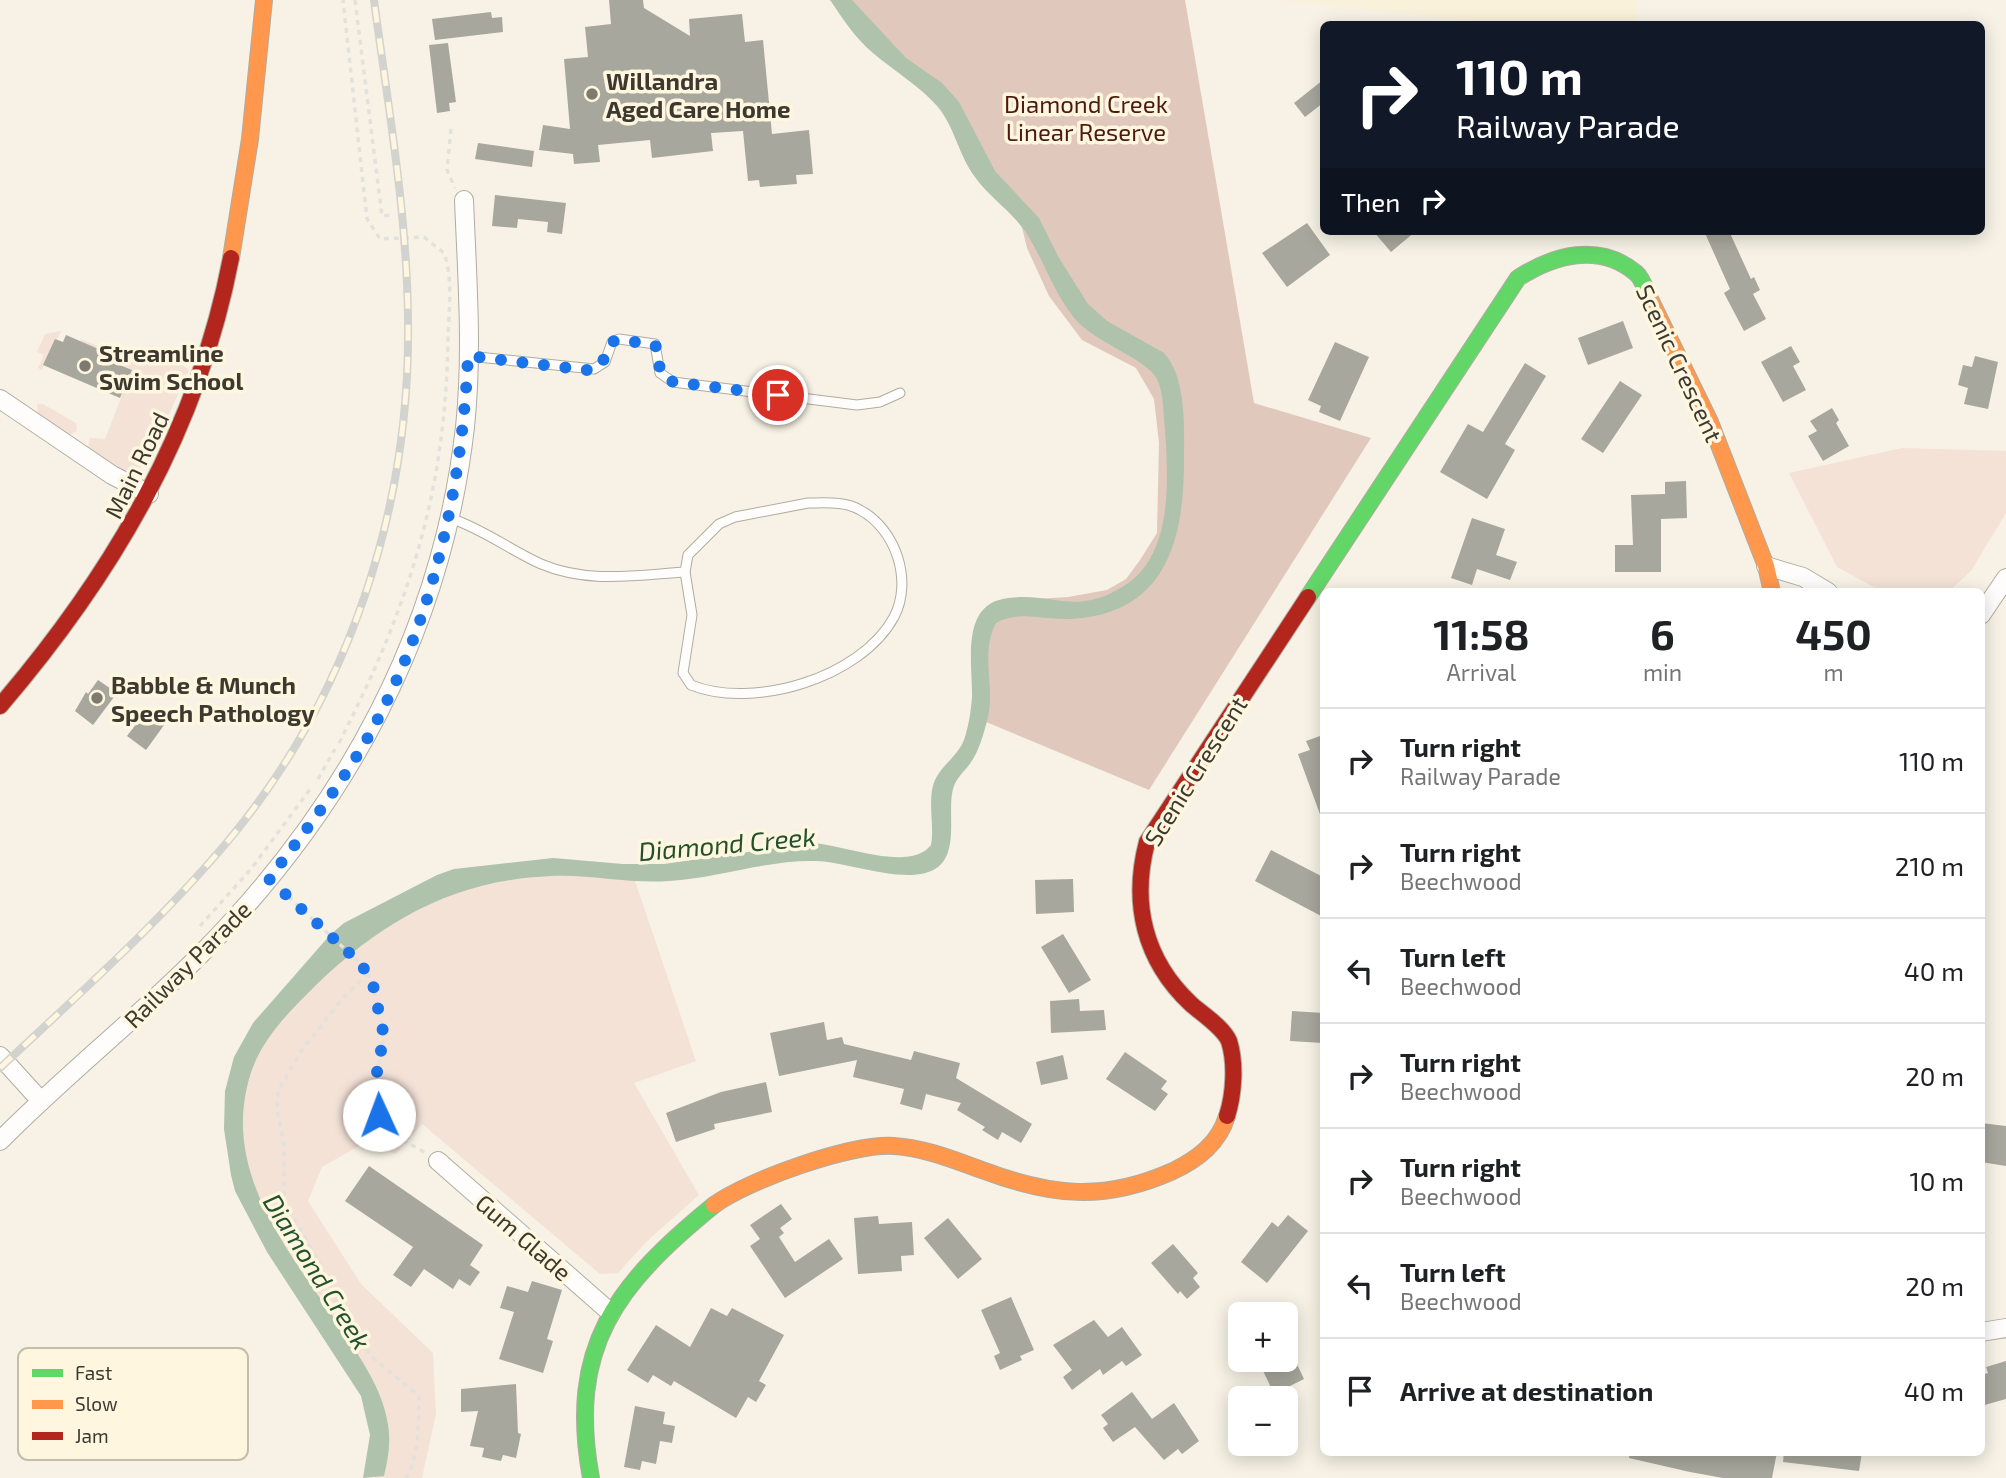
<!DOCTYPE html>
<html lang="en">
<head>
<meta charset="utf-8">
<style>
	:root { --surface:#fff; --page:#f6f6f6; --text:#202124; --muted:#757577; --line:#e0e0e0 }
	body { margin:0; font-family:"Exo 2",sans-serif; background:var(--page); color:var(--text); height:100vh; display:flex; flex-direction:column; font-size:26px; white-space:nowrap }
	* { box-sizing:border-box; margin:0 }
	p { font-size:23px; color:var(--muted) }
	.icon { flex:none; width:38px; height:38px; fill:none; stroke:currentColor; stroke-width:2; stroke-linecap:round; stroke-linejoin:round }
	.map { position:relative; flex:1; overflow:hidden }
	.panel { position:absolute; left:1320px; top:588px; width:665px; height:868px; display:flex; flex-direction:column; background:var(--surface); border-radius:10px; box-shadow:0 4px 18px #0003 }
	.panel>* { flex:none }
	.guide { position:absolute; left:1320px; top:21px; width:665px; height:214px; border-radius:10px; box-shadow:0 4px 18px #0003; background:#111827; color:#fff; overflow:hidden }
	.buttons { position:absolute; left:1228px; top:1302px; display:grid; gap:14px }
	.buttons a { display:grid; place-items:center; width:70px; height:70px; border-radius:10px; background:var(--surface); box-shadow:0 4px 18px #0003; font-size:35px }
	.pin { position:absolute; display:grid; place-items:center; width:60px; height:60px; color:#fff; margin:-30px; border:4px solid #fff; border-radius:50%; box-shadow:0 2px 7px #0007 }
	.me { position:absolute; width:77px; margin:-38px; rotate:358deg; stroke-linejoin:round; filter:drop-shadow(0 0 5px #0008) }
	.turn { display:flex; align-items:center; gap:24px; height:147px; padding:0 21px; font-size:32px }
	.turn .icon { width:91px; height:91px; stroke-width:2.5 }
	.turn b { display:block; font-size:49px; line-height:60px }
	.then { display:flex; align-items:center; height:66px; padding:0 21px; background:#0003; gap:14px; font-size:26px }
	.eta { display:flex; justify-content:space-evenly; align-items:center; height:119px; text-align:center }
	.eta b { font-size:42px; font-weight:700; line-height:49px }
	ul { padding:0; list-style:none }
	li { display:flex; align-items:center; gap:21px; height:105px; padding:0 21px; border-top:2px solid var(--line) }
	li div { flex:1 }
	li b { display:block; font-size:26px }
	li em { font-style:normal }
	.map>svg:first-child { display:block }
	.built { fill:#f9f1d9 }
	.green { fill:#f4e2d7 }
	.forest { fill:#e0c8bc }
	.water { fill:#aec2ac }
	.building { fill:#a8a79d }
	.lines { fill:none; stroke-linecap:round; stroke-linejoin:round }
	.lane-casing { stroke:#b0aca1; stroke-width:11 }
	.street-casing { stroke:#b0aca1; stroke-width:20 }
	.fast-casing { stroke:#b0aca1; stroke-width:18 }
	.slow-casing { stroke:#b0aca1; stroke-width:18 }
	.jam-casing { stroke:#b0aca1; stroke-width:18 }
	.path { stroke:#e3e1dc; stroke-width:3.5; stroke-dasharray:5 5; stroke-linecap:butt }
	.lane { stroke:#fefdfb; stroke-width:9 }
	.street { stroke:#fefdfb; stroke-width:18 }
	.fast { stroke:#63d668; stroke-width:16 }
	.slow { stroke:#ff974d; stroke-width:16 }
	.jam { stroke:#b3261e; stroke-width:16 }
	.rail-casing { stroke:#d2d2ce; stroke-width:8 }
	.rail { stroke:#fef6de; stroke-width:5; stroke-dasharray:16; stroke-linecap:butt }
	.route { stroke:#1a73e8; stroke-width:12; stroke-dasharray:0 21.6 }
	.poi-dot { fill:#7e7a6f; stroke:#fef6de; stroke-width:2.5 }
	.labels { text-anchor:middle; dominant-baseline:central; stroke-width:7; stroke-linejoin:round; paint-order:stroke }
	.poi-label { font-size:24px; font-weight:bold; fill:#3d3930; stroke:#fef6de; text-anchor:start }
	.park-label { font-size:24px; fill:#4d1b0e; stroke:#fef6de }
	.street-label { font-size:24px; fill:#3d3930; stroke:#fef6de }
	.water-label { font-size:26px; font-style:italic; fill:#23512c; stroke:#fef6de }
	.key { fill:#fef6de; stroke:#c4bdaa; stroke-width:2 }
	.key-label { font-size:19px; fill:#3d3930 }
</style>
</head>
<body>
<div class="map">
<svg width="2006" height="1478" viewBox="0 0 2006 1478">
	<rect width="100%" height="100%" fill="#f7f2e5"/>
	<path class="built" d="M1278,0H1637L1635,24H1502Z"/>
	<g class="green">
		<path d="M61,331L42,370L38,368L44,355L37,352L45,334Z"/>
		<path d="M81,339L144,366L152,345L189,370L148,461C129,484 106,461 88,448L90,438L105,439L132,370L80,341Z"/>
		<path d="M37,404H43L76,423L77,431L69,435L38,414Z"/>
		<path d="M1902,448L2006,451V513L1971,571L1949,591H1881L1837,567L1789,473Z"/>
		<path d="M498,870L634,878L696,1061L634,1083L699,1195L647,1241L618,1273L600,1274L422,1124L395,1154L368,1141L322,1167L308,1201L361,1284L433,1353L436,1414L422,1478H375L381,1428L275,1250L234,1139L246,1053L329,952Z"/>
	</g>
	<path class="forest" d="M843,0H1185L1254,403L1371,438L1149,790L979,719L975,653L1003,601L1068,597L1107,590L1126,579L1140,560L1157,533L1159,443L1154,399L1136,368L1082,340L1049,296L1027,248L1019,215L969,141Z"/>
	<path class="water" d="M830,0H852L906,58L942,83L959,102L995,171L1039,218L1059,258L1088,304L1107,321L1164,353C1187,378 1184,429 1184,461C1184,542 1165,615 1069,619C1043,620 1020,610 996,623C980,653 995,686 988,717C984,733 979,752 969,765C963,773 956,778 953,789C947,811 959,851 938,867C911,888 847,861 815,861C766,860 718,878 669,881C629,884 590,874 551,876C455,880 384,920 316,985C286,1015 256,1044 247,1087C224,1186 303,1268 352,1345C368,1370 384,1396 388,1425C391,1443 388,1459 384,1476L363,1478L370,1435L361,1396L267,1252L235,1191L231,1175L224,1129L225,1091L234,1057L253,1023L330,935L344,923L437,875L454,869L553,858L623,864H664L811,843C842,844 910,873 931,845C935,825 926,797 936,778C944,763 960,754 965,737C969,724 971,710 972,698C973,667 960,607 1003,599C1051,590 1073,618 1124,586C1174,555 1168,479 1165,429C1163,413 1164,393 1157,379C1147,359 1094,342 1075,319C1053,292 1044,260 1025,231C1011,211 989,197 975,177C959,156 955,128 938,107C920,86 894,71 873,53C855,38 843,19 830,0Z"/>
	<g class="building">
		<path d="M609,0H643L644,8L690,36L689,19L742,14L745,42L763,40L772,134L809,130L813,174L796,175L797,184L760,187L759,180L748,181L743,131L711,133L713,151L652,158L650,140L598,145L600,162L574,164L573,154L539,150L543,125L570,129L564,59L588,57L585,27L611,24Z"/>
		<path d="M491,12L492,18L502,17L503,32L435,40L432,19Z"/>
		<path d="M448,43L456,102L449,103L450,111L437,113L429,45Z"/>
		<path d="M1323,80V103L1305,117L1294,103Z"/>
		<path d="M478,143L534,151L532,167L475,159Z"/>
		<path d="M495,195L566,203L562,234L547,232L548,222L518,219L517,228L492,226Z"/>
		<path d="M1307,223L1330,255L1287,287L1262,253Z"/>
		<path d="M1373,231H1416L1391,252Z"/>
		<path d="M1704,231H1729L1751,279L1754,277L1760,290L1753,294L1766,319L1744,331L1724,293L1730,289Z"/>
		<path d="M1623,321L1633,348L1588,365L1578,338Z"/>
		<path d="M66,335L117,357L115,363L132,370L120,398L43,365L55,339L63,342Z"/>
		<path d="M1335,342L1369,357L1340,421L1319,412L1321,406L1308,400Z"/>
		<path d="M1791,346L1800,362L1793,366L1806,390L1783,402L1761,362Z"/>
		<path d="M1975,356L1998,362L1988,409L1964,404L1968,388L1958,385L1963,365L1972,367Z"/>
		<path d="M1525,363L1546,376L1505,444L1515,450L1487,499L1440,472L1468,424L1483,432Z"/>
		<path d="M1620,381L1642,395L1603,453L1581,439Z"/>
		<path d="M1832,408L1839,420L1836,423L1849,446L1823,461L1808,436L1817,431L1810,421Z"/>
		<path d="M1686,481L1687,518L1661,519V572H1615V545H1633L1631,495L1665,494V482Z"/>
		<path d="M1472,518L1505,529L1496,555L1517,562L1510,580L1477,569L1472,585L1451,578Z"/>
		<path d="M98,680L117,693L93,725L75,711L86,692L88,694Z"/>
		<path d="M149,707L167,721L146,750L127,736Z"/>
		<path d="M1323,735V817H1321L1298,754L1310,750L1306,741Z"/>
		<path d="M1271,850L1323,877V917L1255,881Z"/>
		<path d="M1073,879L1074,912L1036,914L1035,880Z"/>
		<path d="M1063,934L1091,980L1069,993L1041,947Z"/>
		<path d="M1079,999L1080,1011L1104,1010L1106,1030L1051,1033L1050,1001Z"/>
		<path d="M1292,1011L1323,1013V1043L1290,1041Z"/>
		<path d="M824,1022L827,1040L842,1037L844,1044L911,1060L914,1051L960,1063L956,1078L1032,1124L1021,1143L1002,1132L998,1140L982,1130L985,1127L957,1110L961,1103L926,1094L922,1110L900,1104L904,1089L853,1077L857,1060L779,1076L770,1033Z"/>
		<path d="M1125,1052L1167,1081L1161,1089L1168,1094L1155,1111L1106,1079Z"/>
		<path d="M1063,1055L1068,1079L1041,1085L1036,1062Z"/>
		<path d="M766,1082L772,1112L714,1124L715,1129L676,1142L666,1113L721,1092Z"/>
		<path d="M1981,1123L2006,1126V1166L1981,1162Z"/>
		<path d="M369,1166L483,1245L470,1265L480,1272L470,1286L459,1279L453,1289L424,1269L411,1287L393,1275L413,1247L345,1201Z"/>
		<path d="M781,1204L792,1219L780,1228L784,1233L779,1237L795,1262L829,1239L843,1259L785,1298L750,1246L760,1239L750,1225Z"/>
		<path d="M1288,1215L1308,1231L1267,1283L1241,1262L1272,1222L1278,1227Z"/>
		<path d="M878,1216L879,1224L912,1222L914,1255L901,1256L902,1271L858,1274L854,1218Z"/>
		<path d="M948,1218L982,1259L958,1279L924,1238Z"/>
		<path d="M1173,1244L1198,1273L1193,1278L1200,1287L1187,1299L1180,1291L1178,1294L1151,1263Z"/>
		<path d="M532,1281L562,1290L547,1339L553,1341L543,1373L499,1359L514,1312L500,1308L507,1286L528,1292Z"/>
		<path d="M1011,1297L1034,1350L1020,1356L1022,1360L1000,1370L994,1356L1000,1353L981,1310Z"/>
		<path d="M711,1308L727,1316L732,1308L784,1335L759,1381L766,1385L756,1402L748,1397L736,1418L674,1381L671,1386L653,1375L648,1383L627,1370L656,1325L690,1347Z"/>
		<path d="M1094,1320L1108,1337L1122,1327L1142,1355L1126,1366L1122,1361L1103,1375L1100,1369L1072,1390L1063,1377L1072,1370L1053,1345Z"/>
		<path d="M1258,1360H1295L1304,1379L1274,1394Z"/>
		<path d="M2006,1361V1399L1981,1406V1375L1988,1373L1986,1367Z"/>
		<path d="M516,1384L518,1433L521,1434L516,1458L503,1455L501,1461L482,1457L484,1448L470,1446L478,1411L461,1412V1389Z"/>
		<path d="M1132,1392L1152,1419L1174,1403L1199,1441L1182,1454L1178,1449L1164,1460L1135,1427L1113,1442L1103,1428L1108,1424L1101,1415Z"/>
		<path d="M635,1406L665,1412L663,1424L675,1426L672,1443L660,1441L656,1464L642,1461L640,1470L624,1467Z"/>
		<path d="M1630,1452H1777L1772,1478H1723L1690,1472L1629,1458Z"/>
		<path d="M1784,1452H1862L1859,1471L1783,1462Z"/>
	</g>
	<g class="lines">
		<defs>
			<g id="lane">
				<path d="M468,356L594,369L605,362L612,342L619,339L655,344L660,373L673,382L857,405L880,402L900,393"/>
				<path d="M808,503C825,503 845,501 860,510C896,529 913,581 894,617C861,678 753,710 691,685L683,673L692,615L685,572L688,555L719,524L735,517Z"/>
				<path d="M450,518C483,529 510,550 541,564C588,584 637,575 685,572"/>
			</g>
			<g id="street">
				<path d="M0,399L112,475L149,494"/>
				<path d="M1766,566L1803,577L1828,592"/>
				<path d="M1981,615L2006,578"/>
				<path d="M0,1056L41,1101"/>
				<path d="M0,1141C65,1075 138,1018 203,952C346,807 442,631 465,427C473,352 467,275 464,200"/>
				<path d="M438,1161L611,1313"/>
				<path d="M1981,1332L2006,1328"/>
			</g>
			<g id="fast">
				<path d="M1308,597L1518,278C1554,255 1599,242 1636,273C1642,278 1646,290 1649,297"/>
				<path d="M591,1478C567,1347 616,1285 714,1205"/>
			</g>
			<g id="slow">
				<path d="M231,258L250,139L264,0"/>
				<path d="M1649,297L1710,422L1766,566L1772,592"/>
				<path d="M714,1205C748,1180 852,1143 894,1146C925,1148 954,1160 982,1170C1051,1196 1104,1202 1173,1171C1198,1159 1219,1143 1227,1116"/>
			</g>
			<g id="jam">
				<path d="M0,706C113,574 198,430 231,258"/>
				<path d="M1227,1116C1234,1094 1236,1063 1229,1041C1223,1027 1202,1014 1191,1004C1144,960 1131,903 1147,842L1308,597"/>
			</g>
		</defs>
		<use href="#lane" class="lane-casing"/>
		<use href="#street" class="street-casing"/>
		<use href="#fast" class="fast-casing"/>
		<use href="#slow" class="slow-casing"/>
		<use href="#jam" class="jam-casing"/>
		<g class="path">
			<path d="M355,0L382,216L391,215"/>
			<path d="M451,129L447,170L455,188"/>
			<path d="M339,743C409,606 446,492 448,337C449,311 453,277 444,253L424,237L380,239L367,219L343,0"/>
			<path d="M318,779L335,749"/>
			<path d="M281,890L360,963L372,980L384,1036L377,1071L379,1115L397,1137L426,1153"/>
			<path d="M200,926L251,869L311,788"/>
			<path d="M368,973L342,999L302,1050L278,1091L277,1110L284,1145V1201L320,1264L340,1310L371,1356L419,1396C418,1422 420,1455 406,1478"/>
		</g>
		<use href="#lane" class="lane"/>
		<use href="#street" class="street"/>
		<use href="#fast" class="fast"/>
		<use href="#slow" class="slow"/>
		<use href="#jam" class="jam"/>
		<defs>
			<path id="rail" d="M0,1068C78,995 159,923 228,841C349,696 411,508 408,319C407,212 388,106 374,0"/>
		</defs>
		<use href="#rail" class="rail-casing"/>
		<use href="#rail" class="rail"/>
	</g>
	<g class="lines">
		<path class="route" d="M379,1115L377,1070L384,1036L372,980L360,963L269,879C303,834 338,789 367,739C433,622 462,489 468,356L587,370L600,367L612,342L616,340L653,344L658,348L660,373L673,382L778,395"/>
	</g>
	<g class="poi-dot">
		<circle cx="592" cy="94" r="7"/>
		<circle cx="85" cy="366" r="7"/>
		<circle cx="97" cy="698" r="7"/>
	</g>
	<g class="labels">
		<g class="poi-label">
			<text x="606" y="80">Willandra<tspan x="606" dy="28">Aged Care Home</tspan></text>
			<text x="99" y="352">Streamline<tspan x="99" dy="28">Swim School</tspan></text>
			<text x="111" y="684">Babble &amp; Munch<tspan x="111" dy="28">Speech Pathology</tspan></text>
		</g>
		<g class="park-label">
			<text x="1086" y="103">Diamond Creek<tspan x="1086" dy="28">Linear Reserve</tspan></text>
		</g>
		<g class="street-label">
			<text transform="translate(1680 363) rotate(65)">Scenic Crescent</text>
			<text transform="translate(136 465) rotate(-64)">Main Road</text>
			<text transform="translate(1195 771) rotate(-58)">Scenic Crescent</text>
			<text transform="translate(187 964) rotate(-45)">Railway Parade</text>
			<text transform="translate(524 1237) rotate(41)">Gum Glade</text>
		</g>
		<g class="water-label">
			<text transform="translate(727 843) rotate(-5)">Diamond Creek</text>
			<text transform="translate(318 1271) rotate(58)">Diamond Creek</text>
		</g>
	</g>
	<rect x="18" y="1348" width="230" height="112" rx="10" class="key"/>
	<rect x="32" y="1369" width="31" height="8" fill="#63d668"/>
	<rect x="32" y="1400" width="31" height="9" fill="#ff974d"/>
	<rect x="32" y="1432" width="31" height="8" fill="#b3261e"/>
	<g class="key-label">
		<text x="75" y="1380">Fast</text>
		<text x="75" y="1411">Slow</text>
		<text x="75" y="1443">Jam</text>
	</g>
</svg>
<div class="buttons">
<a>+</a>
<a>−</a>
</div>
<div class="pin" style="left:778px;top:395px;background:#d93025"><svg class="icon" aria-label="arrive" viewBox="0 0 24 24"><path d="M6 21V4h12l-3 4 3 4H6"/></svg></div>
<svg class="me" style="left:379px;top:1115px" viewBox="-20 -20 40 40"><circle r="19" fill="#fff"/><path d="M0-13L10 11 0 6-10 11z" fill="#1a73e8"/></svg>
<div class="guide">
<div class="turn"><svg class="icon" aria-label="right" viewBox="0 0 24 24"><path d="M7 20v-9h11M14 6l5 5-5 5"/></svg><div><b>110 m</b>Railway Parade</div></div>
<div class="then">Then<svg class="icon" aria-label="right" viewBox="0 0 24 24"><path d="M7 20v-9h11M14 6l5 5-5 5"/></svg></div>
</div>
<section class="panel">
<div class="eta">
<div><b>11:58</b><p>Arrival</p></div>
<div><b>6</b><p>min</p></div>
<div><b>450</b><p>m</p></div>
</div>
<ul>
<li><svg class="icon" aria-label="right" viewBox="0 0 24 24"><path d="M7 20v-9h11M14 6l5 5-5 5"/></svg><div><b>Turn right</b><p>Railway Parade</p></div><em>110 m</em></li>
<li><svg class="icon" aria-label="right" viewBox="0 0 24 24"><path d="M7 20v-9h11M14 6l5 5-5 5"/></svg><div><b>Turn right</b><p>Beechwood</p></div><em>210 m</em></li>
<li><svg class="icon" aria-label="left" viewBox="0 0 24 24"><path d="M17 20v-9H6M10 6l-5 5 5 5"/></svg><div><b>Turn left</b><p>Beechwood</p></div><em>40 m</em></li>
<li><svg class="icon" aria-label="right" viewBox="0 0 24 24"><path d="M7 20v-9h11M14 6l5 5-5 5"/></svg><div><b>Turn right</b><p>Beechwood</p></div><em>20 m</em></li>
<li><svg class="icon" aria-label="right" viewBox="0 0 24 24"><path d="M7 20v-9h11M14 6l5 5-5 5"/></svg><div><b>Turn right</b><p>Beechwood</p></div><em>10 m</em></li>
<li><svg class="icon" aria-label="left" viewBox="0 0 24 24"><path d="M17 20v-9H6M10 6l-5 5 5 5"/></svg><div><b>Turn left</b><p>Beechwood</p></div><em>20 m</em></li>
<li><svg class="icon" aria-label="arrive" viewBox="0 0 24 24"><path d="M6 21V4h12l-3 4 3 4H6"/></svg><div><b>Arrive at destination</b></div><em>40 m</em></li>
</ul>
</section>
</div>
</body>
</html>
